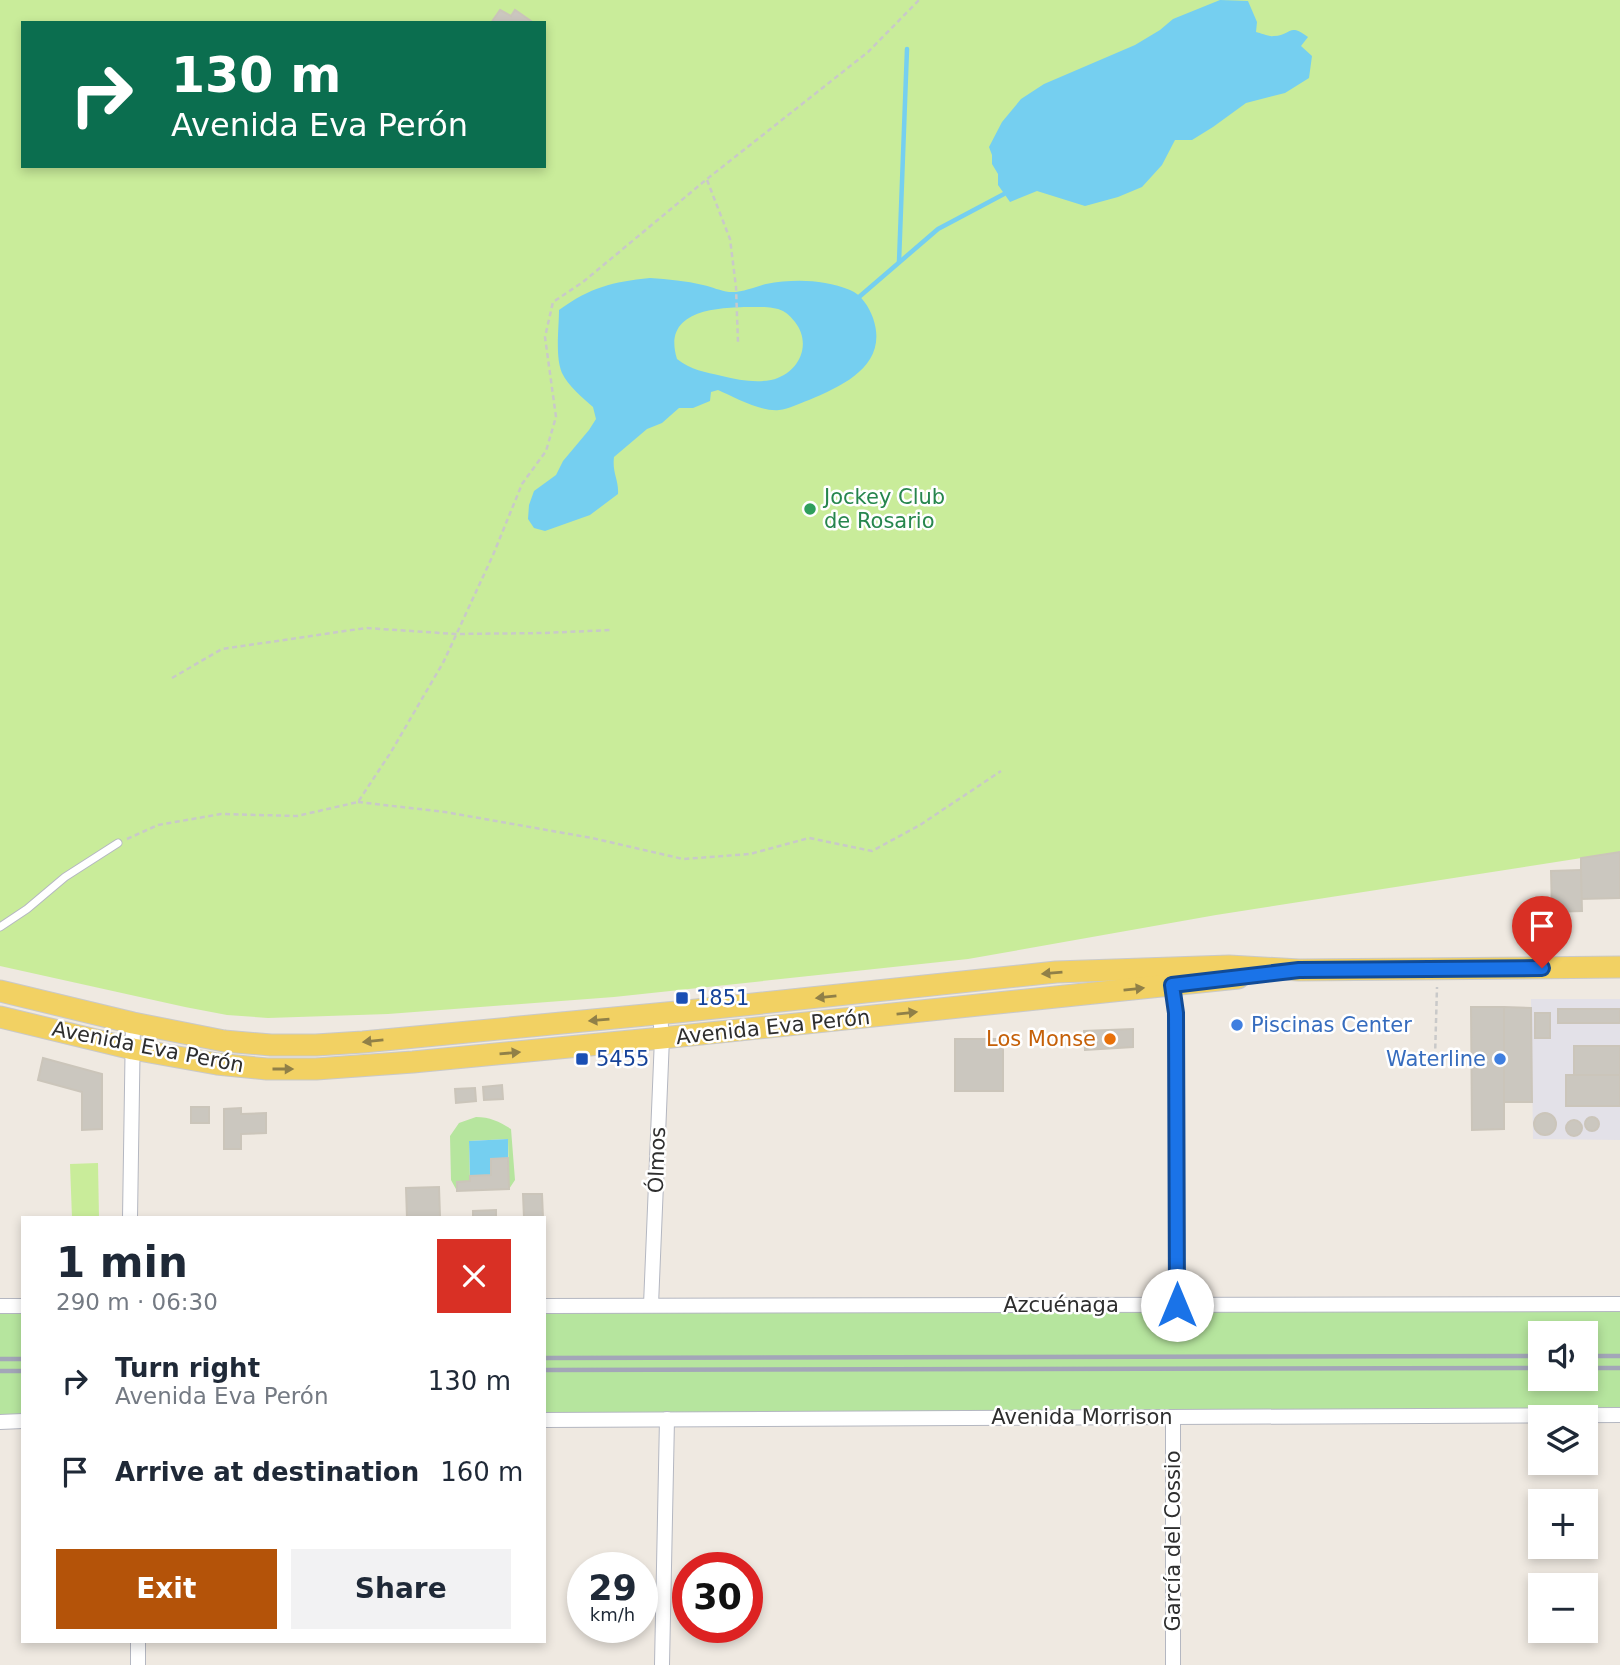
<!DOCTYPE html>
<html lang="en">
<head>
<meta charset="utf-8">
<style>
	:root { --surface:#fff; --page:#f2f2f3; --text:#1f2937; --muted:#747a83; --accent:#b45309 }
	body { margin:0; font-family:"DejaVu Sans",sans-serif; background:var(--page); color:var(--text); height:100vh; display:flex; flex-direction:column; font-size:26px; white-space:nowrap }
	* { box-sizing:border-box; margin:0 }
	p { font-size:23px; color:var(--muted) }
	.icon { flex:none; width:38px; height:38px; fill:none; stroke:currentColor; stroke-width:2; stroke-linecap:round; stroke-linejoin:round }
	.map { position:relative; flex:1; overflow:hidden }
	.details { position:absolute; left:21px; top:1216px; width:525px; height:427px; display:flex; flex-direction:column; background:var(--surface); border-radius:0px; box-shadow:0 4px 10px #0003 }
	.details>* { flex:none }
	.banner { position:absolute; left:21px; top:21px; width:525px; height:147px; border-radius:0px; box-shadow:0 4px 10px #0003; background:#0b6e4f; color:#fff; overflow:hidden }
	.tools { position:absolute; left:1528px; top:1321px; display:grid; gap:14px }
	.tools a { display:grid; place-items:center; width:70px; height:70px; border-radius:0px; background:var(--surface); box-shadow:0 4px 10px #0003; font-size:35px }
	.speed { position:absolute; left:567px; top:1552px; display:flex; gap:14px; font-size:35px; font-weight:700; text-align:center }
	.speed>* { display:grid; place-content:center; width:91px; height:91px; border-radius:50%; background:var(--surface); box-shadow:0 4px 10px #0003; line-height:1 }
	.speed small { font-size:18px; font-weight:400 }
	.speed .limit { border:10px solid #d22; background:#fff; color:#111 }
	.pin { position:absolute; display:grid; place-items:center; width:60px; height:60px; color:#fff; margin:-72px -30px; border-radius:50% 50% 50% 0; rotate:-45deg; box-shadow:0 0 7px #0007 }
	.pin .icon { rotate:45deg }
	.me { position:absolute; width:77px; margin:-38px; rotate:0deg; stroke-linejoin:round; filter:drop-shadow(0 0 5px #0008) }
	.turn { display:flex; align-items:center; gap:24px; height:147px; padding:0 35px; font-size:32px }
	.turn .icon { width:91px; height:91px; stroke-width:2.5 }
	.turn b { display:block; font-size:49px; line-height:60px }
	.round { display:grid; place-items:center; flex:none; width:74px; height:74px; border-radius:0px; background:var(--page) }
	.summary { display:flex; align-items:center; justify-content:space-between; height:119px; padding:0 35px }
	h1 { font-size:42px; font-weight:700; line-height:52px }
	.cta { display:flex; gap:14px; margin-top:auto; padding:14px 35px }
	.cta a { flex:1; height:80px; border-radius:0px; background:var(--accent); color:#fff; font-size:28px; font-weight:700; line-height:80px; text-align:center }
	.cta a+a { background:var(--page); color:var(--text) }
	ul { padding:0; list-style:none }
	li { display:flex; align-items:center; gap:21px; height:91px; padding:0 35px }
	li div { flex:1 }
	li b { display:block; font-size:26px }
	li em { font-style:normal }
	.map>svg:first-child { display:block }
	.industrial { fill:#e3e1e8 }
	.green { fill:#b6e59e; fill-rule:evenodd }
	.pitch { fill:#c9ec9a; fill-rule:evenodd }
	.water { fill:#75cff0; fill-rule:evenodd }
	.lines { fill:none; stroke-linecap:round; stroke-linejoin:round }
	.stream { stroke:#75cff0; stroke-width:4.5 }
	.building { fill:#cbc7bf; stroke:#cbc5ba; stroke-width:2 }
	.lane-casing { stroke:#b4b7c1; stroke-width:9 }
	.street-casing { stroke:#b4b7c1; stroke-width:16 }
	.primary-casing { stroke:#c9c9c9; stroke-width:23 }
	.path { stroke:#c9c9c9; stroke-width:2.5; stroke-dasharray:5 3.5; stroke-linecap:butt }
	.lane { stroke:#fff; stroke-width:7 }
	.street { stroke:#fff; stroke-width:14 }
	.primary { stroke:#f2d163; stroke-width:21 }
	.rail { stroke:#a3a6b8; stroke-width:4.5 }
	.oneway { fill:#908048 }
	.route-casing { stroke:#114b97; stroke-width:18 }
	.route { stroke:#1a73e8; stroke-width:12 }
	.leisure-dot { fill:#2e9e5b; stroke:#fff; stroke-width:2.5 }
	.transit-dot { fill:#1a4fb4; stroke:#fff; stroke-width:2.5 }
	.shop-dot { fill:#3f7fe0; stroke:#fff; stroke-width:2.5 }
	.food-dot { fill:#e8710a; stroke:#fff; stroke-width:2.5 }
	.labels { text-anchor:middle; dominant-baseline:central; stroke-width:5; stroke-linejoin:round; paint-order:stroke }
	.leisure-label { font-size:21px; fill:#27864d; stroke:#fff; text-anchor:start }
	.transit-label { font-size:21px; fill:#164399; stroke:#fff; text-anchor:start }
	.shop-label { font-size:21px; fill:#366cbe; stroke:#fff; text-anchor:start }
	.street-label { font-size:21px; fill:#2e2e2e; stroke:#fff }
	.food-label { font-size:21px; fill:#c56008; stroke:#fff; text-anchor:end }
</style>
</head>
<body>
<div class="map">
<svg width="1620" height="1665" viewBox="0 0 1620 1665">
	<rect width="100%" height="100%" fill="#efe9e1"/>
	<path class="industrial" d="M1531,999H1620V1140L1533,1139Z"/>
	<g class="green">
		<path d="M476,1117C490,1117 500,1122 511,1129L515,1180L509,1189L508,1139L469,1141L470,1181L457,1182V1191L451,1180L450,1136L459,1123Z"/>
		<path d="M1620,1304V1415L544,1420V1306ZM1540,1334H1586V1379H1540Z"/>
		<path d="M0,1306H23V1421L0,1422Z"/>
	</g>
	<g class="pitch">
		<path d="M0,0H1620V852L1216,915L968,959L614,997L388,1014L268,1018L227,1015L185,1007L0,966ZM23,23H544V166H23Z"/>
		<path d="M98,1163L99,1218H72L70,1164Z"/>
	</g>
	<g class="water">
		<path d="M1220,0L1248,1L1257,22L1256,32C1261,33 1269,37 1274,36C1291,36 1288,22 1308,37L1301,46L1312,56L1309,78L1285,93L1246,103L1213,127L1192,140H1175L1162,165L1142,187L1118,197L1085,206L1037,191L1010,202L998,185V174L992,164V155L989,147L1002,122L1021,99L1044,84L1135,45L1160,30L1173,19Z"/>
		<path d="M650,278C668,279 686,281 703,285C712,287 721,291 729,292C742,293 754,287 766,284C793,279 823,279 850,290C861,294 869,307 873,318C889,364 845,385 809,400C800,403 789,409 779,410C761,412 734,397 718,390L711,392L710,401L693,408H679L662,423L647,429L614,457C612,473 619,480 618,494L590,515L545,531L534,528L528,519L529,505L534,491L556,475L563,461L589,430L596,419L593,407C583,398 568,386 562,373C555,357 559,328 559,310C591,287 612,282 650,278ZM756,307C764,307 775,307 783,311C787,313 792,318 795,322C813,345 798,374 771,380C755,383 738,380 722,376C705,372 691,370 677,359C661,308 721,307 756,307Z"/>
		<path d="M508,1139V1158L491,1159V1175L470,1176L469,1141Z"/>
	</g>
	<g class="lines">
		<g class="stream">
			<path d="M899,262L907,49"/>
			<path d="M859,297L938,229L1004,194"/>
		</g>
	</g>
	<g class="building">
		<path d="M500,10L511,16L515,10L531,21L530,23H491Z"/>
		<path d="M1620,852V898L1581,899V858Z"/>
		<path d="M1581,870L1582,911L1552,912L1551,871Z"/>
		<path d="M1471,1007H1504V1129L1472,1130Z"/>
		<path d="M1504,1007L1531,1008L1532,1102H1504Z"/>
		<rect x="1558" y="1009" width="62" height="14"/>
		<rect x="1535" y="1013" width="15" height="25"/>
		<path d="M1133,1029V1047L1085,1050L1084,1031Z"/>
		<rect x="955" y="1039" width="48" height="52"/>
		<rect x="1574" y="1046" width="46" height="29"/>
		<path d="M43,1058L102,1074V1129L82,1130V1092L38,1080Z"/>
		<rect x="1566" y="1075" width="54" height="31"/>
		<path d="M502,1085L503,1099L484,1100L483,1087Z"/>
		<path d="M475,1088L476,1101L456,1103L455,1089Z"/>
		<rect x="191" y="1107" width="18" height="16"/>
		<path d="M241,1108V1114L266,1113V1133L241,1134V1149H224V1109Z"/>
		<circle cx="1545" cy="1124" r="11"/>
		<circle cx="1592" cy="1124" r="7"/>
		<circle cx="1574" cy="1128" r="8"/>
		<path d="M508,1158L509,1189L457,1191V1182L470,1181V1176L491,1175V1159Z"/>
		<path d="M439,1187L440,1217L407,1218L406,1188Z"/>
		<path d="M523,1194H542L543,1218H524Z"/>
		<path d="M496,1210V1218H473V1211Z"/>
	</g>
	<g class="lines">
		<defs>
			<path id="lane" d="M0,927L27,909L65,877L118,843"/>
			<g id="street">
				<path d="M1171,978L1176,1013V1305"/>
				<path d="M130,1218L133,1023"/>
				<path d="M651,1305L662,1038L660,1014"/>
				<path d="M0,1306H23"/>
				<path d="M544,1306L1620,1304"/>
				<path d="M544,1420L1620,1415"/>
				<path d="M0,1422L23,1421"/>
				<path d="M138,1665V1642"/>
				<path d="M662,1665L667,1419"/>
				<path d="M1173,1665V1417"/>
			</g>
			<g id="primary">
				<path d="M0,991L133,1023L224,1041L271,1045H316L363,1042L677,1012L1056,972L1229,966L1299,970L1620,967"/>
				<path d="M0,1017L133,1049L217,1064L267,1069H316L413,1062L662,1038L1238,978"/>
			</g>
		</defs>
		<use href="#lane" class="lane-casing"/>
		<use href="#street" class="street-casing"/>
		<use href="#primary" class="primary-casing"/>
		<g class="path">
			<path d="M707,180L730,239L736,287L738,343"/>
			<path d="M172,678L222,649L366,628L456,634L544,633L612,630"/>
			<path d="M358,802L445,812L592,838L683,859L750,854L809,838L872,851L920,825L1001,771"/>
			<path d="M127,839L158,825L221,814L297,816L358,802L391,752L444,661L493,555L522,484L546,451L556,417L545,337L553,302L583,282L707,179L868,52L919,0"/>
			<path d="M1415,1056L1460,1057"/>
			<path d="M1435,1057L1437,987"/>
		</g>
		<use href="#lane" class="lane"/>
		<use href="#street" class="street"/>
		<use href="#primary" class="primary"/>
		<g class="rail">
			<path d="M1586,1356H1620"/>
			<path d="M544,1358L1540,1356"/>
			<path d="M0,1359H23"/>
			<path d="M1586,1368H1620"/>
			<path d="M544,1370L1540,1368"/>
			<path d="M0,1371H23"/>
		</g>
	</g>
	<defs><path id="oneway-solid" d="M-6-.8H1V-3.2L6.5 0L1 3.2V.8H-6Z" transform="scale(1.75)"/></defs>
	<g class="oneway">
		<use href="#oneway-solid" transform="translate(1052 973) rotate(175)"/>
		<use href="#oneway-solid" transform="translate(1134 989) rotate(-6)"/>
		<use href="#oneway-solid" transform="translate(826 997) rotate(174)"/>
		<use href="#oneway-solid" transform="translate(907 1013) rotate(-6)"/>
		<use href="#oneway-solid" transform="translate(599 1020) rotate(175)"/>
		<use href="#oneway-solid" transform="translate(373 1041) rotate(174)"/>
		<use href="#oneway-solid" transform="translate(510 1053) rotate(-5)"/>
		<use href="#oneway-solid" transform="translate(283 1069)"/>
	</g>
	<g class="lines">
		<defs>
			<path id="route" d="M1177,1305L1176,1013L1172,985L1299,970L1542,968"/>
		</defs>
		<use href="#route" class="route-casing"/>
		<use href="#route" class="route"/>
	</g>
	<circle class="leisure-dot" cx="810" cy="509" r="7"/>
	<g class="transit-dot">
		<rect x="675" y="991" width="14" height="14" rx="3.5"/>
		<rect x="575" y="1052" width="14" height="14" rx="3.5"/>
	</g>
	<g class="shop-dot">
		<circle cx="1237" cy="1025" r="7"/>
		<circle cx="1500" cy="1059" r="7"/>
	</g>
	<circle class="food-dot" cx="1110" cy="1039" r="7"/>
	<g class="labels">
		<g class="leisure-label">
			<text x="824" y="497">Jockey Club<tspan x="824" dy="24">de Rosario</tspan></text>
		</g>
		<g class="transit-label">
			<text x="696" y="998">1851</text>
			<text x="596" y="1059">5455</text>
		</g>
		<g class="shop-label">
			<text x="1251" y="1025">Piscinas Center</text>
			<text x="1486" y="1059" text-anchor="end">Waterline</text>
		</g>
		<g class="street-label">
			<text transform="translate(773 1027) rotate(-6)">Avenida Eva Perón</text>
			<text transform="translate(148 1047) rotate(11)">Avenida Eva Perón</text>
			<text transform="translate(657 1160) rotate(-88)">Ólmos</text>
			<text x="1061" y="1305">Azcuénaga</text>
			<text x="1082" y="1417">Avenida Morrison</text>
			<text transform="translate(1173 1541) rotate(-90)">García del Cossio</text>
		</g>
		<g class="food-label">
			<text x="1096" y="1039">Los Monse</text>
		</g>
	</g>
</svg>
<div class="tools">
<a><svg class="icon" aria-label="sound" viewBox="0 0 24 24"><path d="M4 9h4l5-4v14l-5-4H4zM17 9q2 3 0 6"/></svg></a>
<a><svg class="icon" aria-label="layers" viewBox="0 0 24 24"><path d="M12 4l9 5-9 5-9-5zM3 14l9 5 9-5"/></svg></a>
<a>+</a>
<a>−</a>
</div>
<div class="speed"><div>29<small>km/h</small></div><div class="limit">30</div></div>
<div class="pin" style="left:1542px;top:968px;background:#d93025"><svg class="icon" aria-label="arrive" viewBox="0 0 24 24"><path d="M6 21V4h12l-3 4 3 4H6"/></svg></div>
<svg class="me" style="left:1177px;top:1305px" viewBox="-20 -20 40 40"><circle r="19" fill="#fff"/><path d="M0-13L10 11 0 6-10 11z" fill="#1a73e8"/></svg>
<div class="banner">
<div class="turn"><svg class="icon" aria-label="right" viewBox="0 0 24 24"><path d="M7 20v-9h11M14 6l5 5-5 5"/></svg><div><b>130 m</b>Avenida Eva Perón</div></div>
</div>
<section class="details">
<div class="summary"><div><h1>1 min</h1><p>290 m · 06:30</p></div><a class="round" style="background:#d93025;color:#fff"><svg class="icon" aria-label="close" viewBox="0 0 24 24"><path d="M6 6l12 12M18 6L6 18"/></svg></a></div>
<ul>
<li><svg class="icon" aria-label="right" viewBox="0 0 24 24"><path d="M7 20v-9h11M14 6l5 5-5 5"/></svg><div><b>Turn right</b><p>Avenida Eva Perón</p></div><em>130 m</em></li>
<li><svg class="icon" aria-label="arrive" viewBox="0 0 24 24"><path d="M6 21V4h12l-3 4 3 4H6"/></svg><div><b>Arrive at destination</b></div><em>160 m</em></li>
</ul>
<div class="cta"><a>Exit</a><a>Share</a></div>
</section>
</div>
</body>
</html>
